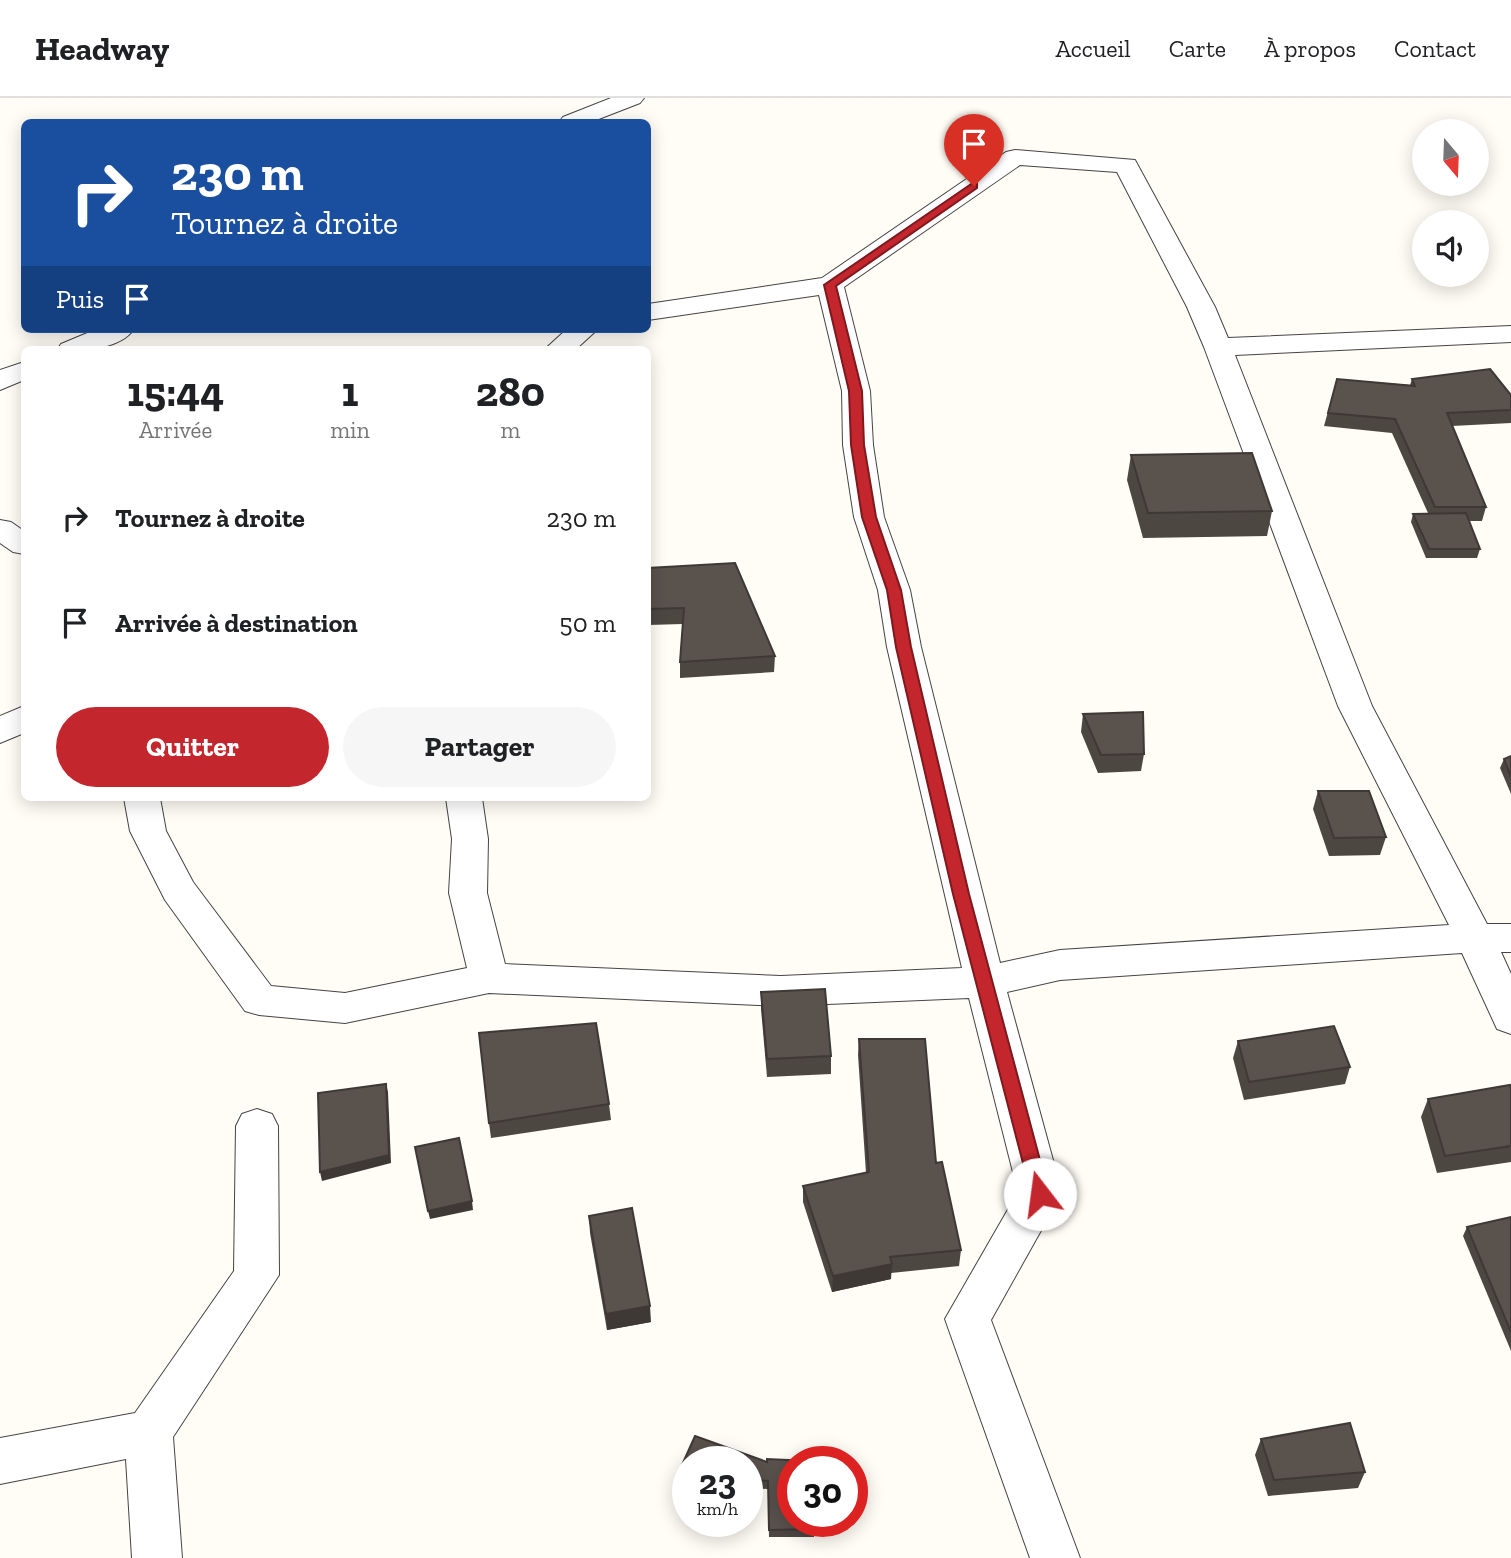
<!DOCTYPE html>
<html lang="fr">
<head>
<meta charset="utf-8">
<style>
	:root { --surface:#fff; --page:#f6f6f6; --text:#202124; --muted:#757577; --line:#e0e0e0; --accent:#c4262e }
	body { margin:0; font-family:"Zilla Slab",serif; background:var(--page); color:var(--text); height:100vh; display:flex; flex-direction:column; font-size:26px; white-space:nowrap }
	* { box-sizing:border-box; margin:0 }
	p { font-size:23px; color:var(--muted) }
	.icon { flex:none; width:38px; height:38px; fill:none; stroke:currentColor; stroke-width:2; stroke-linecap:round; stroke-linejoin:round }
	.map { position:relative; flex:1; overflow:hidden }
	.panel { position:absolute; left:21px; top:248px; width:630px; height:455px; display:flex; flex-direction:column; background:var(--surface); border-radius:10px; box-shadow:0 4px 18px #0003 }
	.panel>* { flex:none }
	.top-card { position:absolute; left:21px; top:21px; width:630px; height:214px; border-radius:10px; box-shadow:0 4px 18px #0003; background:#1a4fa0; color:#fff; overflow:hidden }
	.needle { width:46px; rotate:161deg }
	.fabs { position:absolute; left:1412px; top:21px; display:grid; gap:14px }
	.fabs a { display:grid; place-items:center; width:77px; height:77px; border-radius:50%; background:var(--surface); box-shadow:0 4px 18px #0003; font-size:35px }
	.speed { position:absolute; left:672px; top:1348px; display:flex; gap:14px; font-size:35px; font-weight:700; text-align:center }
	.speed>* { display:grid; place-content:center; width:91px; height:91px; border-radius:50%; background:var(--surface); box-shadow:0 4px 18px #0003; line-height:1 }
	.speed small { font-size:18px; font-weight:400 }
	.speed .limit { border:10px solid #d22; background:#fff; color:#111 }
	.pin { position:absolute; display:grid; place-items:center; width:60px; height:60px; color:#fff; margin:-72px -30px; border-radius:50% 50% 50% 0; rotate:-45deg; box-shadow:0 0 7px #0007 }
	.pin .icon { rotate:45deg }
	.me { position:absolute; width:77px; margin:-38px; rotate:345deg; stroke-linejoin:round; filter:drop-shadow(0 0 5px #0008) }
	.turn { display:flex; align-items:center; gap:24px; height:147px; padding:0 35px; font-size:32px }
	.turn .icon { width:91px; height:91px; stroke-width:2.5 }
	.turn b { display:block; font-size:49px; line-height:60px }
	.then { display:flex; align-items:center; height:66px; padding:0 35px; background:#0003; gap:14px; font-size:26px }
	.eta { display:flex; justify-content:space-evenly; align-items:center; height:119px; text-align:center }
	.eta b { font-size:42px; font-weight:800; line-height:49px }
	.button { display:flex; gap:14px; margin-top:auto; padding:14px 35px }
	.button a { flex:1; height:80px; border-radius:42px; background:var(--accent); color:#fff; font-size:28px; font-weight:800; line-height:80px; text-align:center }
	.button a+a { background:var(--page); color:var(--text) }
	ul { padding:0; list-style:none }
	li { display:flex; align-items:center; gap:21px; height:105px; padding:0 35px }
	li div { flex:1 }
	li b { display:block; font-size:26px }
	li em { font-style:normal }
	header { display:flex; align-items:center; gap:42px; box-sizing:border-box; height:98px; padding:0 35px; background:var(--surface); border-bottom:2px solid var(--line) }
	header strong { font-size:33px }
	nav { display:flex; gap:38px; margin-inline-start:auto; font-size:24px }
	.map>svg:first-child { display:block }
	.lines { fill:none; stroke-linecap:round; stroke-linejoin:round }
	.minor-casing { stroke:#444; stroke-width:2 }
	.minor { fill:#fff; fill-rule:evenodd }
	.wall { fill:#4d4742 }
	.shaded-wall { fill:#3f3936 }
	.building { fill:#5a524d; stroke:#3f3936; stroke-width:2 }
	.route { fill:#c4262e; stroke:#7f191e; stroke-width:2 }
</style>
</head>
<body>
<header>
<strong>Headway</strong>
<nav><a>Accueil</a><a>Carte</a><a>À propos</a><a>Contact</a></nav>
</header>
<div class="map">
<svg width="1511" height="1460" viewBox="0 0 1511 1460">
	<rect width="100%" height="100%" fill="#fffdf5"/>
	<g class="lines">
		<defs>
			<g id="minor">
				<path d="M611,0H644L640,5L591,24H559L563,19Z"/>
				<path d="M1015,52L1135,62L1215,209L1228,240L1511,228V244L1235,257L1372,608L1487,826H1511V854H1501L1511,876V936L1497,931L1462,855L1060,882L1007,894L1062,1095L991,1222L1080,1460H1030L945,1221L1018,1094L969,900L781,908L489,895L345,925L259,917L245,913L165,802L130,733L124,700H160L166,733L193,784L271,888L345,895L467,870L449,795L452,741L446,700H482L488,741L487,795L505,866L781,878L962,870L887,549L878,492L854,419L843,347L842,293L819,197L648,222V206L822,180L1006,54ZM1020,67L1117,74L1187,209L1204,249L1338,608L1449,827L1060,852L1000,865L921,549L910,492L884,419L873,347L870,293L844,189Z"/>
				<path d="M97,231H134C119,253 80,252 57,252L61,246Z"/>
				<path d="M567,231H598L575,252H544Z"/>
				<path d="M24,264V282L0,292V272Z"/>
				<path d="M0,422L11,424L24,433V456L13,454L0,445Z"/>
				<path d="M24,608V635L0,645V618Z"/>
				<path d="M257,1011L272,1016L278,1028L279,1177L173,1339L182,1460H132L126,1361L0,1386V1340L135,1315L234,1173L236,1028L242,1016Z"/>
			</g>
		</defs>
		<use href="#minor" class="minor-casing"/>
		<use href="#minor" class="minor"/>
	</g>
	<g class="wall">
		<path d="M1337,281L1410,287L1412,281L1511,312V325L1452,328L1486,409L1482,423H1469L1480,451L1477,460H1426L1411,424L1413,416L1428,415L1392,335L1324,328Z"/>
		<path d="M1131,357L1272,413L1267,438L1143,440L1127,382Z"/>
		<path d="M648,470L775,558L774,574L680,580V564L683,526L648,527Z"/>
		<path d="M1083,616L1144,656L1141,673L1098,675L1081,634Z"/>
		<path d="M1511,658V696L1500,670L1504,661Z"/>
		<path d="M1318,693L1386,739L1380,757L1329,758L1313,711Z"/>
		<path d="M761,894L831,958V976L767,979L761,911Z"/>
		<path d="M859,941L936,1065L961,1152L959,1168L891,1175V1181L832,1194L803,1104V1088L866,1075L858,957Z"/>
		<path d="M1238,943L1350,969L1345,986L1244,1002L1233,960Z"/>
		<path d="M1511,990V1064L1437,1075L1421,1019L1428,1001Z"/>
		<path d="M609,1006L611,1022L491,1040L489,1025Z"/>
		<path d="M589,1118L651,1224L607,1232L590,1135Z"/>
		<path d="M1511,1119V1253L1463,1138L1467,1129Z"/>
		<path d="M695,1338L767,1364V1361L811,1363H793V1423H814V1439H769L768,1391L747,1390V1363H688V1385L679,1384L678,1376Z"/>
		<path d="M1261,1341L1365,1374L1358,1390L1268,1398L1255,1357Z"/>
	</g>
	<g class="shaded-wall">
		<path d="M386,986L388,994L391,1065L322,1083L320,1074Z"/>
		<path d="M472,1103L473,1112L430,1121L428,1113Z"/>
		<path d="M892,1166L891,1181L832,1194L833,1178Z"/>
		<path d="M650,1208L651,1224L607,1232L606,1216Z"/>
	</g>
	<g class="building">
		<path d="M1490,271L1511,297V312L1447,315L1486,409H1435L1395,321L1328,315L1337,281L1415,288L1412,281Z"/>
		<path d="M1252,355L1272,413L1148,415L1131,357Z"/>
		<path d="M1466,415L1480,451H1429L1413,416Z"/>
		<path d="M735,465L775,558L680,564L684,510L648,511V470Z"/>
		<path d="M1143,614L1144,656L1101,657L1083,616Z"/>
		<path d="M1511,658V679L1504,661Z"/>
		<path d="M1318,693H1369L1386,739L1334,740Z"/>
		<path d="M825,891L831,958L767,961L761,894Z"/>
		<path d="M596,925L609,1006L489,1025L479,935Z"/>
		<path d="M1334,928L1350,969L1249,984L1238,943Z"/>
		<path d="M859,941H925L936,1065L942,1064L961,1152L890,1159L892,1166L833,1178L803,1088L869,1074Z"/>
		<path d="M386,986L389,1057L320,1074L318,995Z"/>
		<path d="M1510,987L1511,990V1048L1445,1058L1428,1001Z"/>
		<path d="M459,1040L472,1103L428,1113L415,1049Z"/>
		<path d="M632,1110L650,1208L606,1216L589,1118Z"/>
		<path d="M1511,1119V1234L1467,1129Z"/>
		<path d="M1350,1325L1365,1374L1274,1382L1261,1341Z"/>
		<path d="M695,1338L767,1364V1361L811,1363H793V1423H814L815,1431L769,1432L768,1383L747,1381V1363H688V1377L678,1376Z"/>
	</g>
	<path class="route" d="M974,84L977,85V90L836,188L862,293L864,347L876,419L901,492L911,549L969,796L1049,1096L1047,1101L1040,1103L1033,1101L1031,1096L953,796L896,549L887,492L862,419L851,347L849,293L824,187Z"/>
</svg>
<div class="fabs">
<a><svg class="needle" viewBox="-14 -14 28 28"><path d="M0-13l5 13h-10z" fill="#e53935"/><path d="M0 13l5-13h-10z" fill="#757577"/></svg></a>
<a><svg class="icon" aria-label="sound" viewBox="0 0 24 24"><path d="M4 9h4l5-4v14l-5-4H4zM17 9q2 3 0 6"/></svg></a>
</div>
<div class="speed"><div>23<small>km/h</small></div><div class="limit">30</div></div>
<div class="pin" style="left:974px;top:88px;background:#d93025"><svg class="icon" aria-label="arrive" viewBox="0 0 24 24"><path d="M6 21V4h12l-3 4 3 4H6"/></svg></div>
<svg class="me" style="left:1040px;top:1096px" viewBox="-20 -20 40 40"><circle r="19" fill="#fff"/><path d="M0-13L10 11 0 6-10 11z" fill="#c4262e"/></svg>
<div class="top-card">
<div class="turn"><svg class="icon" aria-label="right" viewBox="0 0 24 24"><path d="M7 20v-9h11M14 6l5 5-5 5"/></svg><div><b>230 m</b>Tournez à droite</div></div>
<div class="then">Puis<svg class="icon" aria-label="arrive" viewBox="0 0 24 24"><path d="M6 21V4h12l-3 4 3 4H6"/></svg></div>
</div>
<section class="panel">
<div class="eta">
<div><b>15:44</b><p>Arrivée</p></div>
<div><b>1</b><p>min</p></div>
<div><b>280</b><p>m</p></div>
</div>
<ul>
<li><svg class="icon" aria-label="right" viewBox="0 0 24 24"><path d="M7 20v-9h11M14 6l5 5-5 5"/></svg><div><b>Tournez à droite</b></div><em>230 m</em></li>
<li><svg class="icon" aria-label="arrive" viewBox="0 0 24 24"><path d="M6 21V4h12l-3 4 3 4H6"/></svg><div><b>Arrivée à destination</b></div><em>50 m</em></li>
</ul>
<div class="button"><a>Quitter</a><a>Partager</a></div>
</section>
</div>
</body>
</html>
